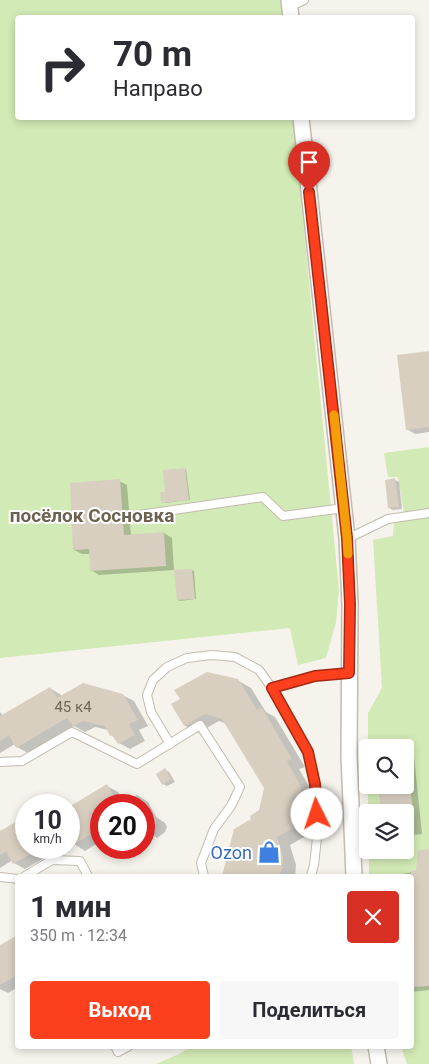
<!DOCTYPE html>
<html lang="ru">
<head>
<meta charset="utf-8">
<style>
	:root { --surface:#fff; --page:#f7f7f7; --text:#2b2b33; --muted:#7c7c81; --accent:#fc3f1d }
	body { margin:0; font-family:Roboto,sans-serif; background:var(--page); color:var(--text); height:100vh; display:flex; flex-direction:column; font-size:19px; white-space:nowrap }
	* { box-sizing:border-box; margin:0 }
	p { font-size:16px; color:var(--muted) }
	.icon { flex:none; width:28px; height:28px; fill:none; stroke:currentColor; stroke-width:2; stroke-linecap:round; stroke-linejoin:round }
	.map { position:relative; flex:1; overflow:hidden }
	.panel { position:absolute; left:15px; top:874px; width:399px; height:175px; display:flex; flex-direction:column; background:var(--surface); border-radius:5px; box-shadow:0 2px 8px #0003 }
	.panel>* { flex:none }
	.hud { position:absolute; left:15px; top:15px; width:400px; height:105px; border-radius:5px; box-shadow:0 2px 8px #0003; background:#fff; color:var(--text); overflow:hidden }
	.controls { position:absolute; left:359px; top:739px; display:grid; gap:10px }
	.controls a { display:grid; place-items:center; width:55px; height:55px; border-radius:5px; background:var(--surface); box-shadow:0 2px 8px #0003; font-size:25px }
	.speed { position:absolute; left:15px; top:794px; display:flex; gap:10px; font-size:25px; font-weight:700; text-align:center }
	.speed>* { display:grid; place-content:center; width:65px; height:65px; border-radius:50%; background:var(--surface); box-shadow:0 2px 8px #0003; line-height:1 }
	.speed small { font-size:12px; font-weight:400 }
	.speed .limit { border:8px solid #d22; background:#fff; color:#111 }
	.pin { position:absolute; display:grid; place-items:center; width:42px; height:42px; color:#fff; margin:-51px -21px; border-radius:50% 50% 50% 0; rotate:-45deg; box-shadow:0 0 5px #0007 }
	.pin .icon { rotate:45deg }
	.me { position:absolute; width:55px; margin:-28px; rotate:356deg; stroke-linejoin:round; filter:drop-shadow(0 0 4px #0008) }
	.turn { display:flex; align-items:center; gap:18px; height:105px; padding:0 15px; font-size:22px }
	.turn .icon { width:65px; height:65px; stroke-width:2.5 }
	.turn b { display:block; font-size:35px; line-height:42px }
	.round { display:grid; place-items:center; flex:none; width:52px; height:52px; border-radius:5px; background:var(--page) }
	.headline { display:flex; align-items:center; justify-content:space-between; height:85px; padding:0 15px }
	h1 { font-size:30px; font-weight:700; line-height:38px }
	.primary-button { display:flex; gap:10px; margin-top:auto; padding:10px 15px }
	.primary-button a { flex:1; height:58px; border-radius:5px; background:var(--accent); color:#fff; font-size:20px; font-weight:700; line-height:58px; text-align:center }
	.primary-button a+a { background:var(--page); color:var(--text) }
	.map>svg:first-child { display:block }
	.green { fill:#d2eab5 }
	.shadow { fill:#0003 }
	.building { fill:#d8cfc1 }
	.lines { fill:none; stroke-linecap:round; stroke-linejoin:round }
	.service-casing { stroke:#c2bbae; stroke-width:10 }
	.minor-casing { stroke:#c2bbae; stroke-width:18 }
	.service { stroke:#fff; stroke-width:8 }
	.minor { stroke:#fff; stroke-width:15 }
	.route-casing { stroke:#a42913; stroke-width:12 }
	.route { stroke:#fc3f1d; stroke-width:9 }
	.slow { stroke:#f59e0b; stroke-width:9 }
	.labels { text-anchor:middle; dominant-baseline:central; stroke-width:4; stroke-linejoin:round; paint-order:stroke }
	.number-label { font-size:15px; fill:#6e675b }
	.shop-label { font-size:18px; fill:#366cbe; stroke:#fff; text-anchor:end }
	.neighbourhood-label { font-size:19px; font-weight:bold; fill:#6e6250; stroke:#fff }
</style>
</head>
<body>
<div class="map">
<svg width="429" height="1064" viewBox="0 0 429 1064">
	<rect width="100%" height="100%" fill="#f6f3ec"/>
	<g class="green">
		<path d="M0,0H281L283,17L18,18V118H293L339,590L336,622L326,658L298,665L290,628L0,658Z"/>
		<path d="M429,447V1064H407L401,1046H411V876H369V850H405V812H368V785H405V748L368,747V713L382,688L373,540L393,536L394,522L404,513L398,477H388L384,453Z"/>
		<path d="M192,1046H351L354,1064H156L179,1054Z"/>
	</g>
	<g class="shadow">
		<path d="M429,352V432L415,434L407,429Z"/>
		<path d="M185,469L186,470L190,500L164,503L167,493Z"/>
		<path d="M395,480L399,482L402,509L393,510L389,508Z"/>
		<path d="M119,481L127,485L131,535L164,533L172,538L174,570L99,575L91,570L90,554H82L74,550Z"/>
		<path d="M192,570L194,571L196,599L180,601L178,600Z"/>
		<path d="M237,680L251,688L266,712L275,717L305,767L299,769L315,796L314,822L308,831L304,832L306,836L290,845L296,865L295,876H224L235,830L253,819L260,811L265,788L225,723L219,721L198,733L184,725Z"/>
		<path d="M50,688L61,695L62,697L122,695L134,701L148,726L139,730L145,741L130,749L119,743L116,739L111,735L108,730L95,727L85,732L74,726L28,753L17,747L15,744L0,753V712L3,716Z"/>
		<path d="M405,742L413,747L422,834L405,836V812H382L379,785H405V748H375V745Z"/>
		<path d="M165,770L169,772L175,782L167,786L163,784Z"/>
		<path d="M107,786L118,792L123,800L124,799L127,801L137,795L148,802L156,817L165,823L167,827L165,832L157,838L154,836L144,841V805H101V841L85,851L74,844L72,842L69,843V808Z"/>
		<path d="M26,817V848H62L25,869L14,863L13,860L0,868V830L1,832Z"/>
		<path d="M429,850V990L411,992V876H392L418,871Z"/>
		<path d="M18,936V987L8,993L0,989V946Z"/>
	</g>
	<g class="building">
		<path d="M429,351V427L406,430L397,355Z"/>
		<path d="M185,468L189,500L161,503L160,492H165L163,470Z"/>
		<path d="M395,478L399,507L388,508L385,480Z"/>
		<path d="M120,479L124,535L164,532L166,566L90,571L89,549L73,550L70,483Z"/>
		<path d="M192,569L195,599L177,600L174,570Z"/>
		<path d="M207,672L238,679L257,710L262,708L292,759L287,761L302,789L300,790L304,796L302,797L303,808L301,814L294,823L291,825L293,828L277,837L283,857L282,869L279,876H222L234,829L251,819L250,816L259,810L264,788L222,719L205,714L184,726L171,704L180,699L174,690Z"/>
		<path d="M83,683L123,694L138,720L129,724L135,735L118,744L112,735L110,736L105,726L83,721L73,726L67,718L16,748L9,735L0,741V716L50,687L57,698Z"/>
		<path d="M165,768L171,779L162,785L156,774Z"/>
		<path d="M107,784L119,805H101V828L73,845L69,839V807Z"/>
		<path d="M378,785H410L413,812H381Z"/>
		<path d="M144,809L152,813L154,815L156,820L155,826L144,835Z"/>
		<path d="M26,816V848H41L13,864L6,852L0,855V831Z"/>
		<path d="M429,849V986L411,987V871L416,870L418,851Z"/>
		<path d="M18,935V975L0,985V945Z"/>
	</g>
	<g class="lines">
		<defs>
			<g id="service">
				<path d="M290,7L304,0"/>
				<path d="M132,516L263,497L283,516L344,508"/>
				<path d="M347,538L355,535L388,519L429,513"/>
				<path d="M272,688L315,676L349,673"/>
				<path d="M170,744L151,712L147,695L153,680L167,667L187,658L212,655L235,657L259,670L272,688L308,752L315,784L318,829L314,865L311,876"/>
				<path d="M0,762L22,761L72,732L137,764L200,725L240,787L231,806L214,829L201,863L204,876"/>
				<path d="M25,876L52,860L80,861L88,876"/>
				<path d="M0,877L18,879"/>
				<path d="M115,1046L118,1052L129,1046"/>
			</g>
			<g id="minor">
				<path d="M289,0L291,18"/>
				<path d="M301,118L347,538L350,604L349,756L354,876"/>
				<path d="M376,1046L379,1064"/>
			</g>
		</defs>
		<use href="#service" class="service-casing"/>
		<use href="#minor" class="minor-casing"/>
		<use href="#service" class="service"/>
		<use href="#minor" class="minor"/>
	</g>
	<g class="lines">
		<defs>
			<path id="route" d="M309,192L347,538L350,604L349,673L315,676L272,688L308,752L315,784L317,814"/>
		</defs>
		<use href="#route" class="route-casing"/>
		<use href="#route" class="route"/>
		<path class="slow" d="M334,415L347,538L348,554"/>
	</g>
	<defs>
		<symbol id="shop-bare" viewBox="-9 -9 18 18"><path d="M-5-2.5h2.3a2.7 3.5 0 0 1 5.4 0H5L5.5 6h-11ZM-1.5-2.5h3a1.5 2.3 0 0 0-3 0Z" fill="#3f7fe0" stroke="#fff" stroke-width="2.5" paint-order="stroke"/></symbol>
	</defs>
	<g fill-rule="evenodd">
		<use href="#shop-bare" x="253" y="836" width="32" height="32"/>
	</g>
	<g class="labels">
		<g class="number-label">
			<text x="73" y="707">45 к4</text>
		</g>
		<g class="shop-label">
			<text x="252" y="852">Ozon</text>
		</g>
		<g class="neighbourhood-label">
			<text x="92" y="515">посёлок Сосновка</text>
		</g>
	</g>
</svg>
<div class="controls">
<a><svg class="icon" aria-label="search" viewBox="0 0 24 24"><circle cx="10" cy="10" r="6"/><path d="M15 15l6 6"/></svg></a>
<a><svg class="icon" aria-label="layers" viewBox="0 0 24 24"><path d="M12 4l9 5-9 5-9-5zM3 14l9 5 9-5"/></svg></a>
</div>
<div class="speed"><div>10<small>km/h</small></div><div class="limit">20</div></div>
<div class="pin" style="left:309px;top:192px;background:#d93025"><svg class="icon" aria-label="arrive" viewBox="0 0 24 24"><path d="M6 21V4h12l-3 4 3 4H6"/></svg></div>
<svg class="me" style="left:317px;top:814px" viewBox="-20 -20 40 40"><circle r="19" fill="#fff"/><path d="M0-13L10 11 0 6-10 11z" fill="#fc3f1d"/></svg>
<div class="hud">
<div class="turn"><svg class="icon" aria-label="right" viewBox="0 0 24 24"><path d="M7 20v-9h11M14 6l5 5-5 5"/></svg><div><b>70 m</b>Направо</div></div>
</div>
<section class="panel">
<div class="headline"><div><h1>1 мин</h1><p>350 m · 12:34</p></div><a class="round" style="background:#d93025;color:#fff"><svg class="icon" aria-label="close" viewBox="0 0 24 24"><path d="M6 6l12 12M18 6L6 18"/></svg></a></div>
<div class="primary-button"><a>Выход</a><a>Поделиться</a></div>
</section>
</div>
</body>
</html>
